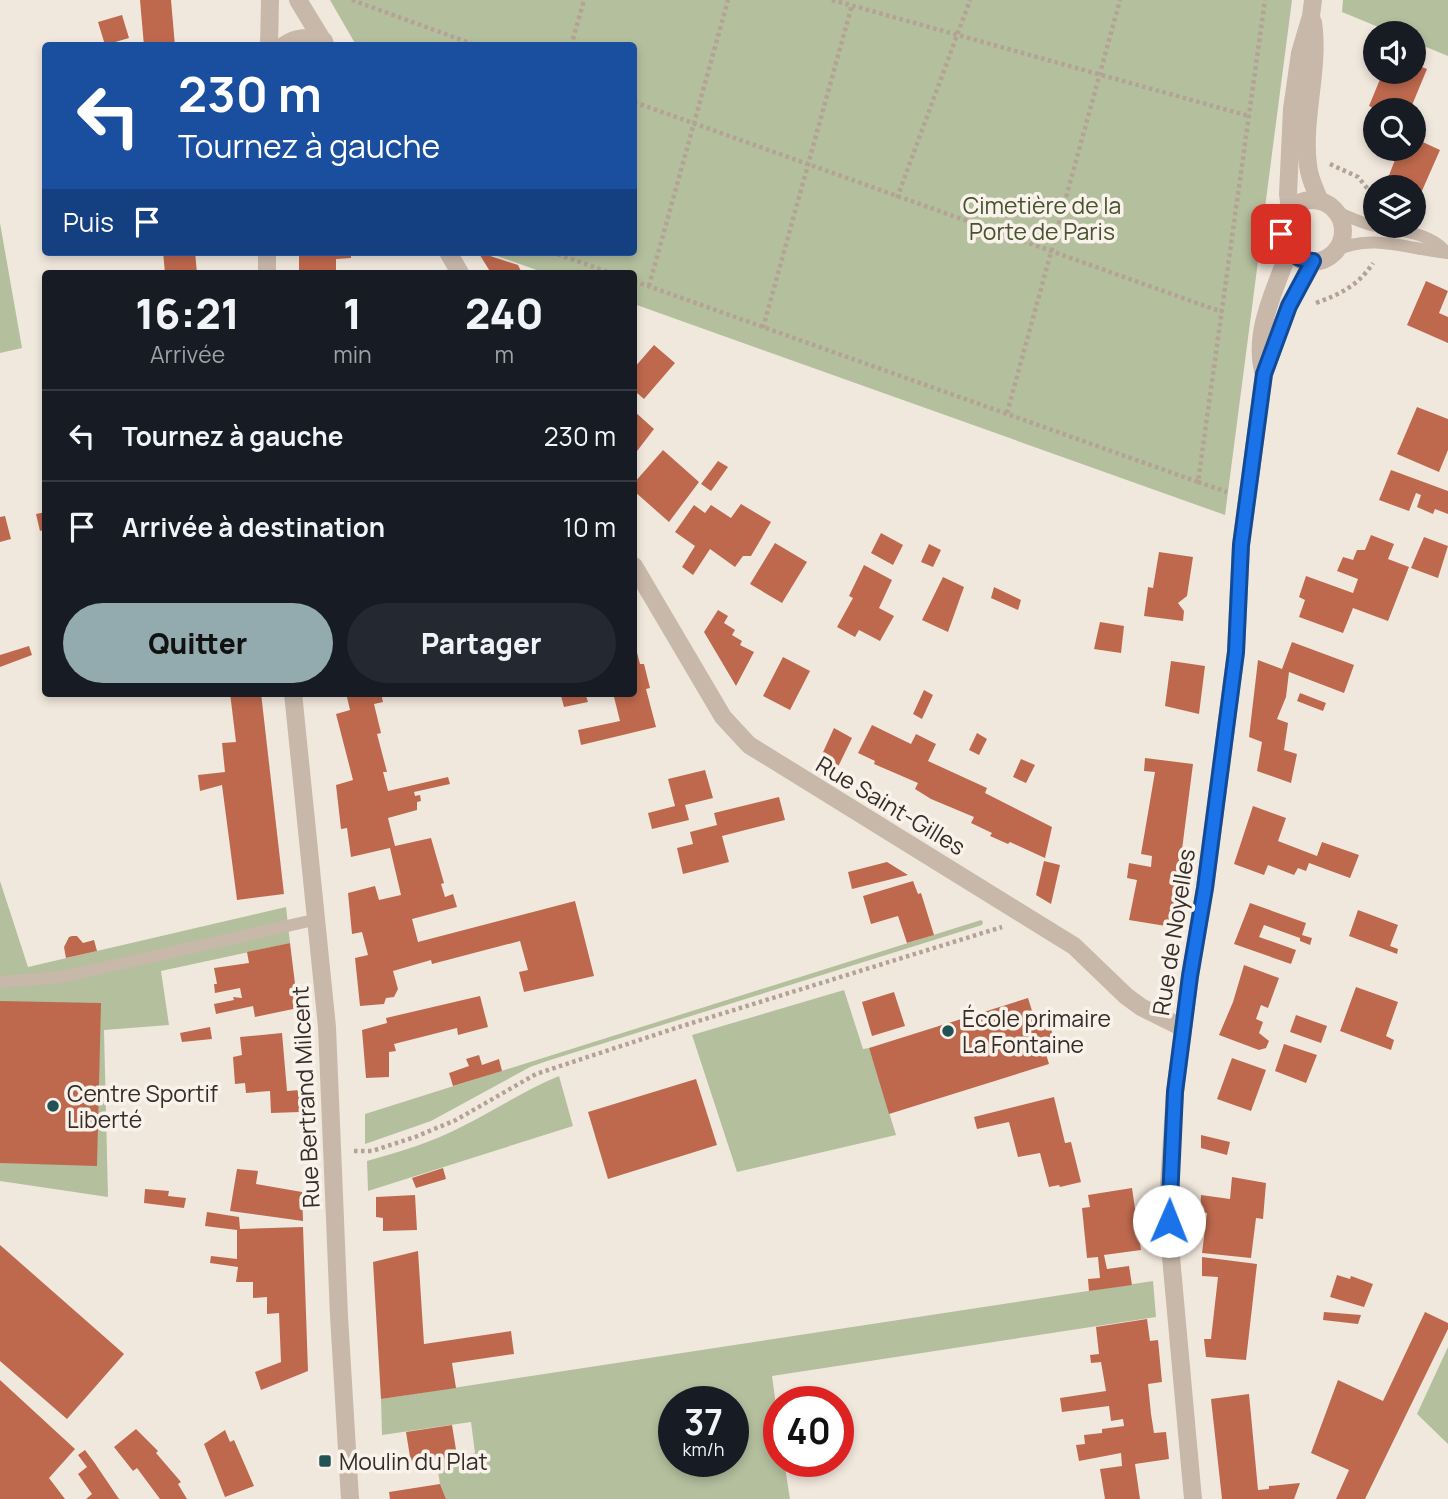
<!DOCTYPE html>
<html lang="fr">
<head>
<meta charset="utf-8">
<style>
	:root { --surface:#171b24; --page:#242831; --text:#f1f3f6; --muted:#9ea1a6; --line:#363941; --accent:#93abae }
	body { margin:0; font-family:Manrope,sans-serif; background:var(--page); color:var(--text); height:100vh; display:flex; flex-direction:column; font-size:26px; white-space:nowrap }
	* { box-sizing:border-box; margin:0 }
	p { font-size:23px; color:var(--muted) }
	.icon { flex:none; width:38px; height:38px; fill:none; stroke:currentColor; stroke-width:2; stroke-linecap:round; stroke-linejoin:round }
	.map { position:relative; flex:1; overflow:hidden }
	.drawer { position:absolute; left:42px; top:270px; width:595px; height:427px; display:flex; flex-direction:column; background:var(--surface); border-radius:7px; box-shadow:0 4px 10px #0003 }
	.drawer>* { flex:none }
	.hud { position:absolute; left:42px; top:42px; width:595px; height:214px; border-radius:7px; box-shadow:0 4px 10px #0003; background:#1a4fa0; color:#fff; overflow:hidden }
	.tools { position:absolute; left:1363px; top:21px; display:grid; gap:14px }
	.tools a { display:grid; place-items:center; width:63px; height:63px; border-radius:50%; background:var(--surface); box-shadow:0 4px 10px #0003; font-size:35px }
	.speed { position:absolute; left:658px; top:1386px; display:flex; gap:14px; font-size:35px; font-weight:700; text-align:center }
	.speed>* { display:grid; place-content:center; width:91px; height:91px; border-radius:50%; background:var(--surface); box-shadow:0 4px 10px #0003; line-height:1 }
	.speed small { font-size:18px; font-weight:400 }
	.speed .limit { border:10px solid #d22; background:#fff; color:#111 }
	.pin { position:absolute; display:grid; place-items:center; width:60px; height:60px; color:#fff; margin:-30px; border-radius:14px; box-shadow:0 4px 10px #0006 }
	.me { position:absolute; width:77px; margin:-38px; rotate:1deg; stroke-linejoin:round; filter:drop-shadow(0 0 5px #0008) }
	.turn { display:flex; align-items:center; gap:24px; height:147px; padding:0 21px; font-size:32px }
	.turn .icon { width:91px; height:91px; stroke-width:2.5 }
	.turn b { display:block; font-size:49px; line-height:60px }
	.then { display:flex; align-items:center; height:66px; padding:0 21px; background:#0003; gap:14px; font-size:26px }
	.eta { display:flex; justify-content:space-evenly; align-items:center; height:119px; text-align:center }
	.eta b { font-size:42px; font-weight:800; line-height:49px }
	.cta { display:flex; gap:14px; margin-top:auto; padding:14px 21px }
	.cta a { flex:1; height:80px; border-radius:42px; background:var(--accent); color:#111; font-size:28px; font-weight:800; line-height:80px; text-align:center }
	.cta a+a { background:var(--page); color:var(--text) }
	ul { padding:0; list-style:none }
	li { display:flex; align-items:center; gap:21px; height:91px; padding:0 21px; border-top:2px solid var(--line) }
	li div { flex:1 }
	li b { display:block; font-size:26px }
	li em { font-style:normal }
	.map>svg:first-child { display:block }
	.green { fill:#b4bf9e; fill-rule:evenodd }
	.building { fill:#be694e }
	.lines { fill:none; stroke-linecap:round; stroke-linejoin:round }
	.path { stroke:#b4a294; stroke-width:4.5; stroke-dasharray:3.5 3.5; stroke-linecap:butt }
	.service { stroke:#c8b8aa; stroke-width:12 }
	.minor { stroke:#c8b8aa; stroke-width:18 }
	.tertiary { stroke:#c8b8aa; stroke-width:18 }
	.route-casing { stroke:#114b97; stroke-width:18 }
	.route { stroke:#1a73e8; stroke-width:12 }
	.poi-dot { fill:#215255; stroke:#f9f2ea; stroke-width:2.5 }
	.labels { text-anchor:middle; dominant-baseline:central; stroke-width:7; stroke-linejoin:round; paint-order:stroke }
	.park-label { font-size:23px; fill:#46532e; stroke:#f9f2ea }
	.street-label { font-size:23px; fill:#362d29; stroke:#f9f2ea }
	.poi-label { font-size:23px; fill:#362d29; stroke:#f9f2ea; text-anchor:start }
</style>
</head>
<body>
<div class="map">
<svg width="1448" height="1499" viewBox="0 0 1448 1499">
	<rect width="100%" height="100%" fill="#f1e8dd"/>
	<g class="green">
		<path d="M330,0H1292L1225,515L634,304V273H545L486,252H634V46L356,45Z"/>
		<path d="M1343,0H1448V56L1414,42V33H1393L1342,12Z"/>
		<path d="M0,223L22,348L0,353Z"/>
		<path d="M0,881L28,967L286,907L290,943L161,971L169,1025L104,1030L108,1197L0,1181Z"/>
		<path d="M981,920L983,922L982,925L547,1061L530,1067L431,1121L365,1144V1114Z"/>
		<path d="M844,990L863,1049L869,1048L896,1135L737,1172L692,1035Z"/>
		<path d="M559,1076L573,1126L368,1191L367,1161C399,1152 433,1142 463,1126C495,1110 525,1090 559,1076Z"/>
		<path d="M1153,1281L1156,1317L772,1376L779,1427V1461H784L790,1499H446L440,1484L436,1459L475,1453L471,1422L382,1435L381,1399ZM674,1402H733V1461H674Z"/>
		<path d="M1448,1347V1444L1417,1414Z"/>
	</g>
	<g class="building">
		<path d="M140,0H171L175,46H144Z"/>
		<path d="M122,15L129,38L105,45L98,22Z"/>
		<path d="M1414,64L1427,69L1410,110H1378L1369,106L1383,72H1414Z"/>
		<path d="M1414,138L1440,150L1421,193L1414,187L1388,178L1398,152L1395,151L1396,149H1414Z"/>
		<path d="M163,252H195L197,273H165Z"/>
		<path d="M299,252H351V258L336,259V273H299Z"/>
		<path d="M478,252L518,265L522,273H491Z"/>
		<path d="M1426,281L1448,291L1439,313L1448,317V343L1407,325Z"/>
		<path d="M654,345L675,363L644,399L637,393L634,397V368Z"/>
		<path d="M1417,407L1448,419V450L1439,472L1397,454Z"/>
		<path d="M634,411L654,429L634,455Z"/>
		<path d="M663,450L699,482L669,522L634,491V483Z"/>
		<path d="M718,461L728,467L711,491L701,484Z"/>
		<path d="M1391,470L1448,491V514L1435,509L1433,514L1417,507L1421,495L1416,493L1409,511L1379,500Z"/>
		<path d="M741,504L771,522L751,556H743L735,567L710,549L693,575L682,567L695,546L675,532L694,505L705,513L711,505L731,518Z"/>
		<path d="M46,512V529L40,531L36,514Z"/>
		<path d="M5,516L11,539L0,542V517Z"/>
		<path d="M881,533L903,545L893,565L871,553Z"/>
		<path d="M1371,535L1394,544L1388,559L1409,567L1388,621L1353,608L1343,633L1299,617L1305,600L1299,597L1306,576L1353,593L1358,579L1337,571L1343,557L1353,560L1357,550H1365Z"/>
		<path d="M1424,537L1448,546L1438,578L1411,568Z"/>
		<path d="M775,543L807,562L782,603L750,584Z"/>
		<path d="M929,544L941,550L933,567L921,562Z"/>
		<path d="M1159,552L1193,557L1187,596L1178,603L1184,611L1183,621L1144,616L1148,587L1153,588Z"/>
		<path d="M864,565L892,580L879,608L894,616L880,641L859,630L855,637L837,627L853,598L849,596Z"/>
		<path d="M943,577L964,587L948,632L922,620Z"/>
		<path d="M994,587L1021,600L1018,610L991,598Z"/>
		<path d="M718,610L728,616L724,623L735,630L732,635L742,641L740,645L754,652L736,686L704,632Z"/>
		<path d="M1100,622L1124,626L1121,653L1094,649Z"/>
		<path d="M634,641L640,664H644L650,688L646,689L656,727L581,745L578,730L620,721L613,693H634Z"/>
		<path d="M1292,642L1354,665L1344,693L1289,672L1286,697L1277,719L1288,723L1284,750L1297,754L1291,783L1257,771L1262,742L1249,737L1258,660L1282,669Z"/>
		<path d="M29,646L32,655L0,667V655Z"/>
		<path d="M783,657L810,671L790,710L763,696Z"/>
		<path d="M1171,661L1205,666L1199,714L1165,706Z"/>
		<path d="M924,690L933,695L922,719L913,714Z"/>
		<path d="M230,693H261L284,894L237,900L222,785L200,791L198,775L225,772L222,743L236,742Z"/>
		<path d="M346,693H381L383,702L374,704L381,733L377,734L387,772H383L388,791L448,777L450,784L414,792L415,796L420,795L421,801L417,802V810L388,818L395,846L431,838L444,883L441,884L445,897L453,894L457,907L412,919L418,942L575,901L594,976L524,992L519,972L528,970L520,941L432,964L431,960L393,971L398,989L394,997L386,998L384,1004L360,1006L355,958L368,955L362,932L352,934L348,893L375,886L379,900L401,895L390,848L351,857L347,828L341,829L336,785L353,780L336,714L350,710Z"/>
		<path d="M573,693H585L588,702L564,707L561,696Z"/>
		<path d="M1300,693L1326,703L1323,711L1297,701Z"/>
		<path d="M872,725L911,744L916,734L936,744L928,761L987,788L985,793L1052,827L1045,858L1010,842L1008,844L990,836L992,833L971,823L974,817L931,799L915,789L918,783L874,764L875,761L858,753Z"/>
		<path d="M834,728L852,738L836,771L819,761Z"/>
		<path d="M977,733L987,739L979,755L969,750Z"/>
		<path d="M1145,758L1193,764L1172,927L1129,920L1137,880L1127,878L1129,863L1151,867L1152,856L1141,854L1155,772L1144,771Z"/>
		<path d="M1021,759L1035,765L1026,783L1013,777Z"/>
		<path d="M705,770L713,798L685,805L689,820L652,829L648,813L675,806L668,779Z"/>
		<path d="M779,797L785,820L722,836L729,862L683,874L677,848L693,844L690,832L717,825L714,813Z"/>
		<path d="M1253,806L1286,818L1278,841L1317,856L1322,842L1359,855L1350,878L1309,863L1306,871L1298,868L1294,875L1268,865L1264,875L1234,864Z"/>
		<path d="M1044,861L1060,865L1051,904L1036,895Z"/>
		<path d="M887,862L908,875L852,889L848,872Z"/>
		<path d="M913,881L918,894L921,893L934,935L907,943L898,916L871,924L863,896Z"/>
		<path d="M1250,903L1306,923L1302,935L1312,938L1310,945L1300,941V938L1264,925L1259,937L1296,950L1291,964L1234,944Z"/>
		<path d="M1358,910L1398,925L1390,946L1398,949L1397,954L1349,936Z"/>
		<path d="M72,936H77L83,943L94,940L97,951L66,958L64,947L69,937Z"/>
		<path d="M290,943L298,1008L255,1017L253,1006L216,1014L214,1004L234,1000L233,997L242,998L240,988L215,993L214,984H217L214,968L249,963L247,952Z"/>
		<path d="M1244,965L1279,978L1268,1008L1261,1005L1256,1019L1263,1022L1259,1033L1269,1041L1266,1048L1259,1050L1219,1035L1233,1002Z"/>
		<path d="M1356,987L1398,1002L1386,1036L1394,1040L1391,1050L1340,1031Z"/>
		<path d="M894,992L905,1026L872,1036L862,1002Z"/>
		<path d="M480,996L488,1027L458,1035L457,1028L394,1044L396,1051L389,1052V1077L366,1078L362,1030L387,1023L386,1018Z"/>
		<path d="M1028,998L1035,1020L1047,1017L1054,1038L1042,1041L1049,1064L889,1114L869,1048Z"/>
		<path d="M0,1001L101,1003L97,1166L0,1163Z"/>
		<path d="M1296,1015L1327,1026L1321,1043L1290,1032Z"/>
		<path d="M210,1027L212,1039L182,1042L180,1033Z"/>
		<path d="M282,1033L287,1091L300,1090V1112L271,1113L270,1091L246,1093L245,1083L235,1084L233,1057L242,1055L240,1037Z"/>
		<path d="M1284,1044L1317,1055L1306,1083L1275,1071Z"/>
		<path d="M479,1055L482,1065L499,1059L502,1071L453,1086L449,1073L469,1066L466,1059Z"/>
		<path d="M1232,1058L1266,1070L1251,1111L1217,1099Z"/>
		<path d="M696,1079L717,1145L608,1179L588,1112Z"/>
		<path d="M1054,1097L1065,1143L1071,1142L1081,1182L1060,1187L1059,1185L1049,1187L1040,1153L1018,1157L1009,1122L977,1129L974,1117Z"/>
		<path d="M1201,1135L1230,1142L1227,1155L1201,1148Z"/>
		<path d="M443,1168L446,1179L416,1188L412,1178Z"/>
		<path d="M237,1169L258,1171L256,1184L302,1192L303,1221L230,1211Z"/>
		<path d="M1232,1177L1266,1183L1263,1219L1256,1218L1251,1258L1202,1253L1207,1213L1200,1212L1201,1195L1230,1199Z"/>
		<path d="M1132,1188L1141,1250L1104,1255L1107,1269L1129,1266L1132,1285L1089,1291L1088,1279L1100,1278L1098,1257L1087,1258L1082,1208L1090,1207L1088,1195Z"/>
		<path d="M145,1189L169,1191L168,1196L186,1198L184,1208L144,1203Z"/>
		<path d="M415,1195L417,1230L383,1231V1218L376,1217V1197Z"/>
		<path d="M207,1212L239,1217L240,1229L303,1227L308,1371L261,1390L255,1372L281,1362L279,1313L267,1314V1297L253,1298V1282H236L238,1267L210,1263L211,1256L237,1259V1230L205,1226Z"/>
		<path d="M0,1245L124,1354L67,1419L0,1361Z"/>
		<path d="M418,1251L424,1344L511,1331L514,1354L452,1363L456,1388L381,1399L373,1262Z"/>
		<path d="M1202,1257L1257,1264L1246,1360L1206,1357L1204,1339H1211L1218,1277L1202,1276Z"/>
		<path d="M1337,1275L1350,1279L1351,1276L1373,1284L1364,1307L1330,1297Z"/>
		<path d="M1324,1312L1361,1315L1358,1324L1323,1320Z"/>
		<path d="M1425,1312L1448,1323V1329L1365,1499H1336L1349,1470L1311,1453L1338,1380L1383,1401Z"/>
		<path d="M1147,1319L1150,1341L1158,1340L1162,1382L1148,1384L1151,1414L1154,1433L1166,1432L1169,1459L1135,1464L1140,1499H1105L1100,1469L1122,1466L1121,1453L1079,1461L1076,1445L1085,1444L1084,1435L1102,1433V1429L1124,1426L1123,1419L1111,1421L1109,1406L1062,1412L1060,1398L1106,1391L1101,1362L1091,1363L1090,1355L1099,1354L1096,1327Z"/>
		<path d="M0,1380L75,1449L49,1478L65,1499H0Z"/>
		<path d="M1249,1394L1258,1490L1269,1489V1486L1300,1483L1294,1499H1222L1211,1399Z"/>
		<path d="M452,1425L457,1456L411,1463L406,1432Z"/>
		<path d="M136,1429L158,1451L156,1453L181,1482L178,1484L187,1499H160L137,1468L133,1471L114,1447Z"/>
		<path d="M225,1430L230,1442L234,1440L254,1486L225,1497L204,1444Z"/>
		<path d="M85,1450L94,1462L119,1499H86L92,1494L78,1474L87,1467L78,1455Z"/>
		<path d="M440,1484L446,1499H390L389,1492Z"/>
	</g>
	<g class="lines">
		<g class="path">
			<path d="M352,0L478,46"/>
			<path d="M832,0L1249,116"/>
			<path d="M571,46L584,0"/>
			<path d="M634,102L1222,312"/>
			<path d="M1330,164L1358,177L1376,199"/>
			<path d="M897,198L970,0"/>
			<path d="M551,252L611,273"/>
			<path d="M634,281L1198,482L1265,0"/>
			<path d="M649,286L728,0"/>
			<path d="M1316,303C1340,294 1358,286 1373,263"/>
			<path d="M763,328L852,5"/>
			<path d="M1007,413L1120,0"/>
			<path d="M1198,482L1227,492"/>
			<path d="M354,1151H372L415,1137L456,1120L536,1074L679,1027L1002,927"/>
		</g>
		<g class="service">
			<path d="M1335,211C1347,216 1359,222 1371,225C1397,231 1429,231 1447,253"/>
			<path d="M1335,251C1371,232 1411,250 1448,253"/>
			<path d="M0,982L62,977L318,919"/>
		</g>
		<g class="minor">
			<path d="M298,0L326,46"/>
			<path d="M269,46L270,0"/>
			<path d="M283,46C297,36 308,37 324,41"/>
			<path d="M448,252L460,273"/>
			<path d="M267,273V252"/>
			<path d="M634,566L723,717L749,745L1074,946L1126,996L1141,1007L1183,1028"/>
			<path d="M293,693L327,1027L339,1316L350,1499"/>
		</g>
		<g class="tertiary">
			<path d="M1313,22C1320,69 1302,118 1308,165C1309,178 1315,189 1320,201"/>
			<circle cx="1312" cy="231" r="31"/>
			<path d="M1290,209L1288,194L1292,109L1300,53L1311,16L1313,0"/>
			<path d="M1263,371C1253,332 1276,287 1289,251"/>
			<path d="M1193,1499L1169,1235V1184L1175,1092L1190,976L1205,888L1236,652L1241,545L1264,374L1289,305L1313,262"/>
		</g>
	</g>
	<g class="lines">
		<defs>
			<path id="route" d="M1169,1221L1175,1092L1190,976L1205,888L1236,652L1241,545L1264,374L1289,306L1313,261C1296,260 1286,251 1281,234"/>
		</defs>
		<use href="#route" class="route-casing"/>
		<use href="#route" class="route"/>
	</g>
	<g class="poi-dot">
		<circle cx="948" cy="1031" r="7"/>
		<circle cx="53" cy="1106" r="7"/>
		<rect x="318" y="1454" width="14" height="14" rx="3.5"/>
	</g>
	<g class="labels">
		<g class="park-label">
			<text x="1042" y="205">Cimetière de la<tspan x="1042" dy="26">Porte de Paris</tspan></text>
		</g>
		<g class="street-label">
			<text transform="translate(891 805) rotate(31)">Rue Saint-Gilles</text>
			<text transform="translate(1173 932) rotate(-81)">Rue de Noyelles</text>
			<text transform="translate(305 1097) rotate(-93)">Rue Bertrand Milcent</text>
		</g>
		<g class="poi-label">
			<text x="962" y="1018">École primaire<tspan x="962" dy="26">La Fontaine</tspan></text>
			<text x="67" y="1093">Centre Sportif<tspan x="67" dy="26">Liberté</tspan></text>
			<text x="339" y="1461">Moulin du Plat</text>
		</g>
	</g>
</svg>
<div class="tools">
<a><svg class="icon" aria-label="sound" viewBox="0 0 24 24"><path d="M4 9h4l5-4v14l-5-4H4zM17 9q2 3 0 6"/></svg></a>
<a><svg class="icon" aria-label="search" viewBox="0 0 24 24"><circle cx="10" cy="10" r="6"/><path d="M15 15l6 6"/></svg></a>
<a><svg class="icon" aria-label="layers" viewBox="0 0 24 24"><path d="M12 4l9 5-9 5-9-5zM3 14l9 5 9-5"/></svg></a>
</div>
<div class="speed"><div>37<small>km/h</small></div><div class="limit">40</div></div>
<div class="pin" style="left:1281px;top:234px;background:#d93025"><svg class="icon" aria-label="arrive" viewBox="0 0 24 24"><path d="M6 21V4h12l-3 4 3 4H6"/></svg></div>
<svg class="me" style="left:1169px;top:1221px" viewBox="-20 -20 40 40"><circle r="19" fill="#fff"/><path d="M0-13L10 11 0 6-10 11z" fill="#1a73e8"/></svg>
<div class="hud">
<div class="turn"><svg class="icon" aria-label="left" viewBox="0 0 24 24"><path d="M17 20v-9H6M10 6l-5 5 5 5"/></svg><div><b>230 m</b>Tournez à gauche</div></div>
<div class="then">Puis<svg class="icon" aria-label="arrive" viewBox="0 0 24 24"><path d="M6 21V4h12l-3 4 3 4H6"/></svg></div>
</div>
<section class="drawer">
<div class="eta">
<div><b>16:21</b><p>Arrivée</p></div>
<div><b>1</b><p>min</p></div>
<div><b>240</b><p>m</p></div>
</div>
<ul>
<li><svg class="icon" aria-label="left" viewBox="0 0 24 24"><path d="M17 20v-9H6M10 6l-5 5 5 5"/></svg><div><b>Tournez à gauche</b></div><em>230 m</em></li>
<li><svg class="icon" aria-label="arrive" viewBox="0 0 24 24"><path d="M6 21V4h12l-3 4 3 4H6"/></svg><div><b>Arrivée à destination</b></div><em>10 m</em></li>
</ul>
<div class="cta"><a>Quitter</a><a>Partager</a></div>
</section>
</div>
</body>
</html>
